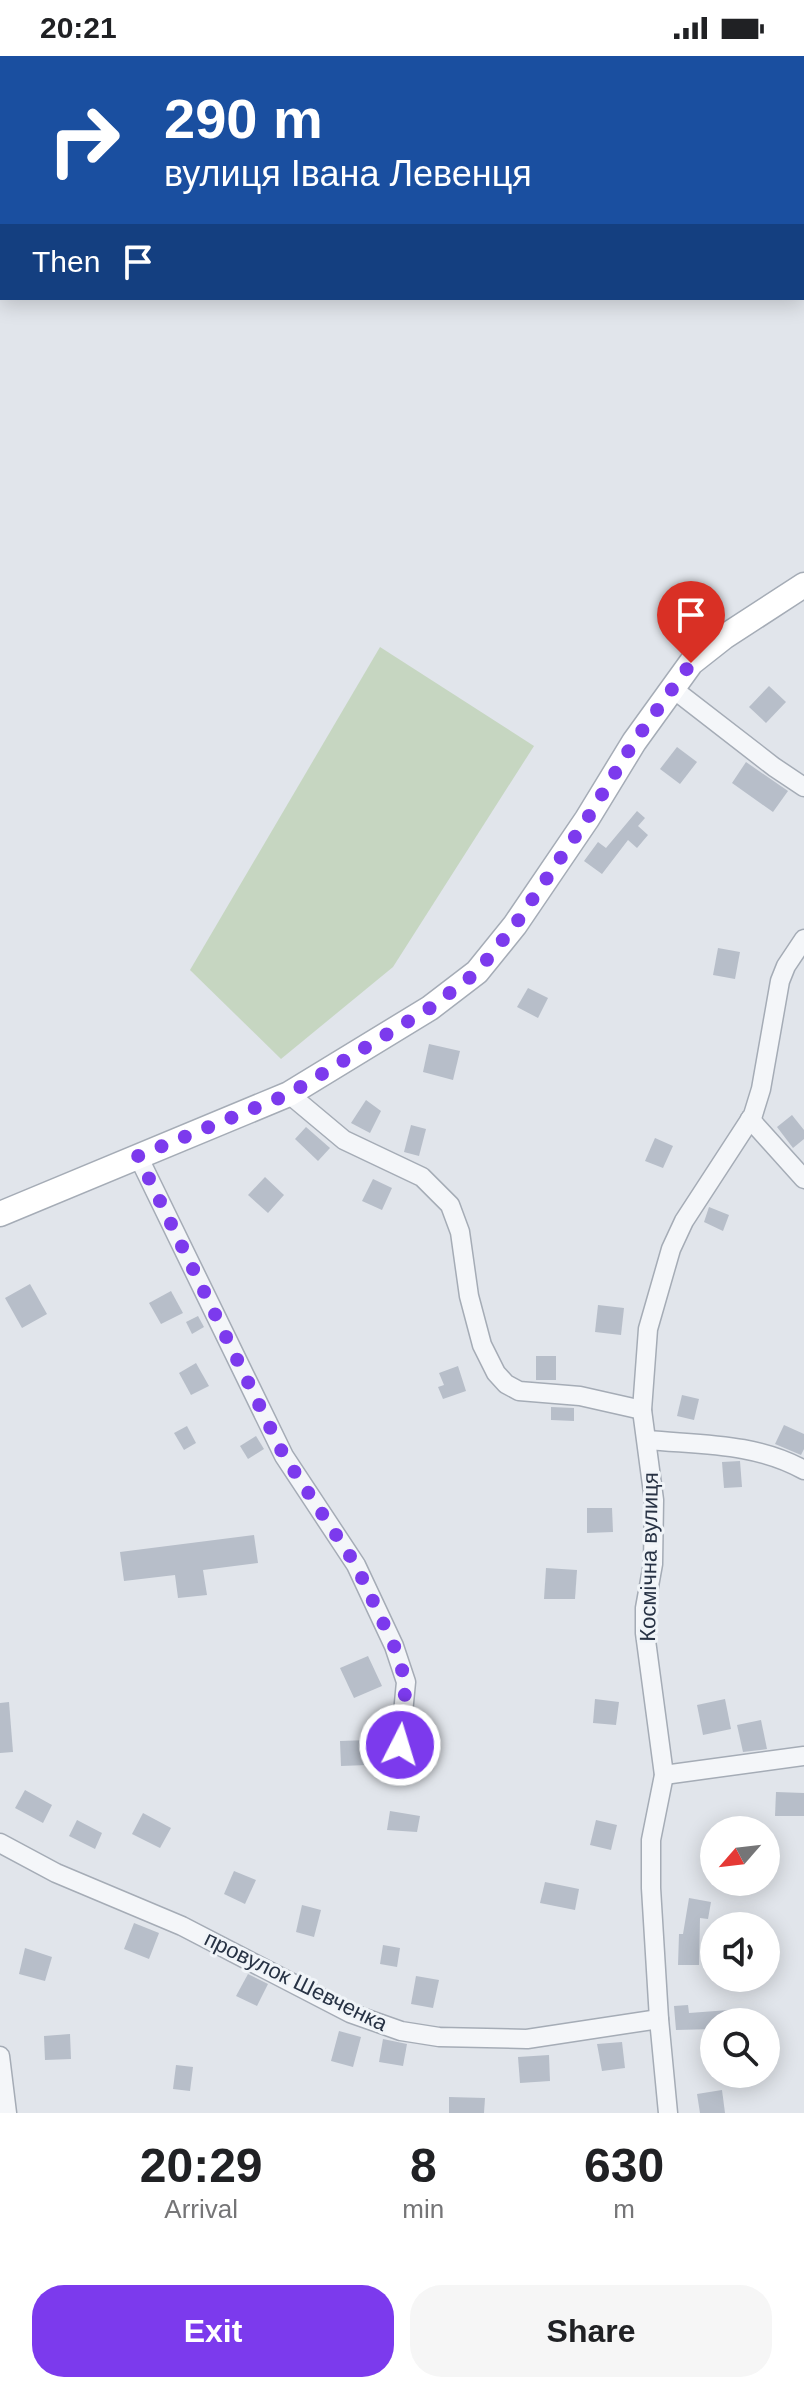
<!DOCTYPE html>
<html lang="en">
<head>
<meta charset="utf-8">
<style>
	:root { --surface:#fff; --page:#f6f6f6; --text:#202124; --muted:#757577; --accent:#7c3aed }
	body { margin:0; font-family:Arial,sans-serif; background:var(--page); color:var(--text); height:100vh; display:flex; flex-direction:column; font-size:30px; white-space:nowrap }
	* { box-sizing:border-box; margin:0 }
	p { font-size:26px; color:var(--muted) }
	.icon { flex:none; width:44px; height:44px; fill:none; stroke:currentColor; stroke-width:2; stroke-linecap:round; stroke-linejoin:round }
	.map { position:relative; height:2057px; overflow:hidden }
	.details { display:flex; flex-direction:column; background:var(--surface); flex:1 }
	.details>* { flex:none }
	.guide { position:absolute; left:0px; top:0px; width:804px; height:244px; box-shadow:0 4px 20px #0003; background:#1a4fa0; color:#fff; overflow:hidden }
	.needle { width:52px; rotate:242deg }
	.controls { position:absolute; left:700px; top:1760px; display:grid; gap:16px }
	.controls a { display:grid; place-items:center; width:80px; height:80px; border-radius:50%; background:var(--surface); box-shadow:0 4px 20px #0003; font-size:40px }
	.pin { position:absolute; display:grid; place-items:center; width:68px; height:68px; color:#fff; margin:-82px -34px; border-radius:50% 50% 50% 0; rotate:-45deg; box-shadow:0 0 8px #0007 }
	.pin .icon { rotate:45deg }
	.me { position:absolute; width:88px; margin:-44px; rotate:5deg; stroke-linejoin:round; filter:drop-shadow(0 0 6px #0008) }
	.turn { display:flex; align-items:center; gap:28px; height:168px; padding:0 32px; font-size:36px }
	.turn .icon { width:104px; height:104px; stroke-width:2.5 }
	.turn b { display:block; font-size:56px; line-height:68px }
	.then { display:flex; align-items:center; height:76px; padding:0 32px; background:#0003; gap:16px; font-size:30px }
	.eta { display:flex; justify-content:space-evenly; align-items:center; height:136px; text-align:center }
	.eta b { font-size:48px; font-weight:600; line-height:56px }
	.action { display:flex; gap:16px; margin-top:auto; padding:16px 32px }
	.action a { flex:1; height:92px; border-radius:32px; background:var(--accent); color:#fff; font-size:32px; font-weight:600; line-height:92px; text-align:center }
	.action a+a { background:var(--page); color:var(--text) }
	.status { display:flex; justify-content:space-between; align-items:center; height:56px; padding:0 40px; background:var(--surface); direction:ltr }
	.status svg { height:22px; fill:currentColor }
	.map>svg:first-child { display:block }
	.green { fill:#c6d6c1 }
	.building { fill:#b7bec9 }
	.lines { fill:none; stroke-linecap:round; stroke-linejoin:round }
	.street-casing { stroke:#a5acb6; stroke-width:21 }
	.secondary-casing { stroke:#a5acb6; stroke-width:27 }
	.street { stroke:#f4f6f9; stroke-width:18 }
	.secondary { stroke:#fff; stroke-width:24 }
	.route { stroke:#7c3aed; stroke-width:14; stroke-dasharray:0 25.2 }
	.labels { text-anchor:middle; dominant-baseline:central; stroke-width:6; stroke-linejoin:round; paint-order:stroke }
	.street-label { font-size:22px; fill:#273244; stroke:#f0f4f8 }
</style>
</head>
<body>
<div class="status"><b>20:21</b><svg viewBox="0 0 49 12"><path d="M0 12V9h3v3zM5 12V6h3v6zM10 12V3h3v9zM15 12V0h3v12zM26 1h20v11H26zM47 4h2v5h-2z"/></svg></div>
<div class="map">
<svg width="804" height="2057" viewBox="0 0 804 2057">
	<rect width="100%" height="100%" fill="#e1e5eb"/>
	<path class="green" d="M380,591L534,690L393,911L281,1003L190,914Z"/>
	<g class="building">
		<path d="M769,630L786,646L766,667L749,651Z"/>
		<path d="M677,691L697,706L680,728L660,713Z"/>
		<path d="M746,706L788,735L773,756L732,727Z"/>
		<path d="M637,755L645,762L638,770L648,779L637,792L628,784L602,818L584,805L598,786L606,792Z"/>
		<path d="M718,892L740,896L735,923L713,919Z"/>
		<path d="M528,932L548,942L538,962L517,951Z"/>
		<path d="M429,988L460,995L453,1024L423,1016Z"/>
		<path d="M366,1044L381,1055L370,1077L351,1067Z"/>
		<path d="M792,1059L804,1074V1083L793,1092L777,1071Z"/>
		<path d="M411,1069L426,1073L419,1100L404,1096Z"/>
		<path d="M306,1071L330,1092L318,1105L295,1083Z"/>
		<path d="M655,1082L673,1090L663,1112L645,1105Z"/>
		<path d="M265,1121L284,1139L268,1157L248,1139Z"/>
		<path d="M373,1123L392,1132L382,1154L362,1145Z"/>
		<path d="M709,1151L729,1159L723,1175L704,1166Z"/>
		<path d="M30,1228L47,1258L22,1272L5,1242Z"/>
		<path d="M171,1235L183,1257L161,1268L149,1247Z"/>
		<path d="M598,1249L624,1252L621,1279L595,1276Z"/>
		<path d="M198,1260L204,1271L192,1278L186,1266Z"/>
		<rect x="536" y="1300" width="20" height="24"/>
		<path d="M196,1307L209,1330L191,1339L179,1317Z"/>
		<path d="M458,1310L466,1335L443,1343L438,1331L444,1329L439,1317Z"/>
		<path d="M682,1339L699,1343L694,1364L677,1360Z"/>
		<path d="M551,1351L574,1352V1365L551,1364Z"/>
		<path d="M784,1369L804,1378V1393L801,1399L775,1388Z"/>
		<path d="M187,1370L196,1387L184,1394L174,1377Z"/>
		<path d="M256,1380L264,1393L248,1403L240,1390Z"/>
		<path d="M740,1405L742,1431L724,1432L722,1406Z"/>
		<path d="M587,1452H612L613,1476L587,1477Z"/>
		<path d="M254,1479L258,1507L203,1514L207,1539L178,1542L175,1519L124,1525L120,1496Z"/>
		<path d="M546,1512L577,1514L575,1543H544Z"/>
		<path d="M368,1600L382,1630L354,1642L340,1612Z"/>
		<path d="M595,1643L619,1646L616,1669L593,1667Z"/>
		<path d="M725,1643L731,1673L703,1679L697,1649Z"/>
		<path d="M9,1646L13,1696L0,1697V1647Z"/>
		<path d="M761,1664L767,1693L743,1696L737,1669Z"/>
		<path d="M369,1684L370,1703H367V1709L341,1710L340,1685Z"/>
		<path d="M25,1734L52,1749L43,1767L15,1752Z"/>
		<path d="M776,1736L804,1737V1760H775Z"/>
		<path d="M390,1755L420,1760L417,1776L387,1774Z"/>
		<path d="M143,1757L171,1772L160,1792L132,1778Z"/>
		<path d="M77,1764L102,1777L95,1793L69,1780Z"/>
		<path d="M596,1764L617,1769L611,1794L590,1789Z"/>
		<path d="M234,1815L256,1824L245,1848L224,1838Z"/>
		<path d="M545,1826L579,1833L575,1854L540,1847Z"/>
		<path d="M689,1842L711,1846L708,1863L700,1862L699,1909H678L679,1878H683Z"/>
		<path d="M302,1849L321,1854L314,1881L296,1876Z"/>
		<path d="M134,1867L159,1877L149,1903L124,1893Z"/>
		<path d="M383,1889L400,1892L397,1911L380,1908Z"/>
		<path d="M25,1892L52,1901L45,1925L19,1918Z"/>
		<path d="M248,1918L268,1928L257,1950L236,1940Z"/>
		<path d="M416,1920L439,1924L433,1952L411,1948Z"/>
		<path d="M688,1949L689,1957L729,1954L730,1966H714V1973L676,1974L674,1950Z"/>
		<path d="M339,1975L361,1981L353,2011L331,2005Z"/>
		<path d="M70,1978L71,2003L45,2004L44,1980Z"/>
		<path d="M383,1983L407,1988L403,2010L379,2006Z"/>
		<path d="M622,1986L625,2012L602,2015L597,1988Z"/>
		<path d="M549,1999L550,2025L520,2027L518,2001Z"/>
		<path d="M176,2009L193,2011L190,2035L173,2033Z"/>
		<path d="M722,2034L725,2057H700L697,2038Z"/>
		<path d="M449,2041L485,2042L484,2057H449Z"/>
	</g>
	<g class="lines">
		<defs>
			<g id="street">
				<path d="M672,632L774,711L804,731"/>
				<path d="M289,1038L344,1084L422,1121L450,1149L460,1176L469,1240L482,1289L496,1317L506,1328L519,1335L580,1340L642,1354"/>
				<path d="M750,1063L804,1123"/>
				<path d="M138,1100L284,1400L356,1509L394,1590L406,1626L397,1719"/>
				<path d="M648,1384C701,1389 756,1387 804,1414"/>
				<path d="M664,1719L804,1700"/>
				<path d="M0,1787L56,1817L182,1870L350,1957L401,1975L439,1981L527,1983L659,1963"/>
				<path d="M0,2000L7,2057"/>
				<path d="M668,2057L659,1963L651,1832V1784L664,1719L645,1577V1552L653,1508L654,1444L642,1354L648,1273L671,1193L684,1165L753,1059L761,1033L780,925L786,910L804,883"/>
			</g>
			<path id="secondary" d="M0,1158L289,1038L430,952L477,916L515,869L587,763L634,686L691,607L724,581L804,529"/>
		</defs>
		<use href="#street" class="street-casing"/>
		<use href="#secondary" class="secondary-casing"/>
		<use href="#street" class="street"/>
		<use href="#secondary" class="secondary"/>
	</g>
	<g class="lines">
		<path class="route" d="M400,1689L406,1626L394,1590L356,1509L284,1400L138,1100L289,1038L430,952L477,916L515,869L587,763L634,686L691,607"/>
	</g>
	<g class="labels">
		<g class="street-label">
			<text transform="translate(649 1501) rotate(-89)">Космічна вулиця</text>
			<text transform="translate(296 1925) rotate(26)">провулок Шевченка</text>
		</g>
	</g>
</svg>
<div class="controls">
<a><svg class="needle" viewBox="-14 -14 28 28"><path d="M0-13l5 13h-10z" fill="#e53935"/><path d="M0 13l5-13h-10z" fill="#757577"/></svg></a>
<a><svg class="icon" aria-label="sound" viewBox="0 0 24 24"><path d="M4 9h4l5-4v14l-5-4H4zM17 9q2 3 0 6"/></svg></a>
<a><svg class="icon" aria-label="search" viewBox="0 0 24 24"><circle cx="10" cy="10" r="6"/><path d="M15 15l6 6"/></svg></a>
</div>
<div class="pin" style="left:691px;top:607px;background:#d93025"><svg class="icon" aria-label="arrive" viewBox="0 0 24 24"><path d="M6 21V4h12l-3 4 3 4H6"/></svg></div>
<svg class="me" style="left:400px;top:1689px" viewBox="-20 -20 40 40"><circle r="17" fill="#7c3aed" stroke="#fff" stroke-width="3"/><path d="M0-11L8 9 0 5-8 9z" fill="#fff"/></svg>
<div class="guide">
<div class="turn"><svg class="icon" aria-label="right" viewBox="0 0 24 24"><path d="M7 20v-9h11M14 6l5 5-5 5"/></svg><div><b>290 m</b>вулиця Івана Левенця</div></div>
<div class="then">Then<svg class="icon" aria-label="arrive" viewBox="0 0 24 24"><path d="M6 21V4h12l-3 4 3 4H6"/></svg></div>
</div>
</div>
<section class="details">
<div class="eta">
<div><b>20:29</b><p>Arrival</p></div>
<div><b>8</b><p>min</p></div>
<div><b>630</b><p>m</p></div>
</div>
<div class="action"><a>Exit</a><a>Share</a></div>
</section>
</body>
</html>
